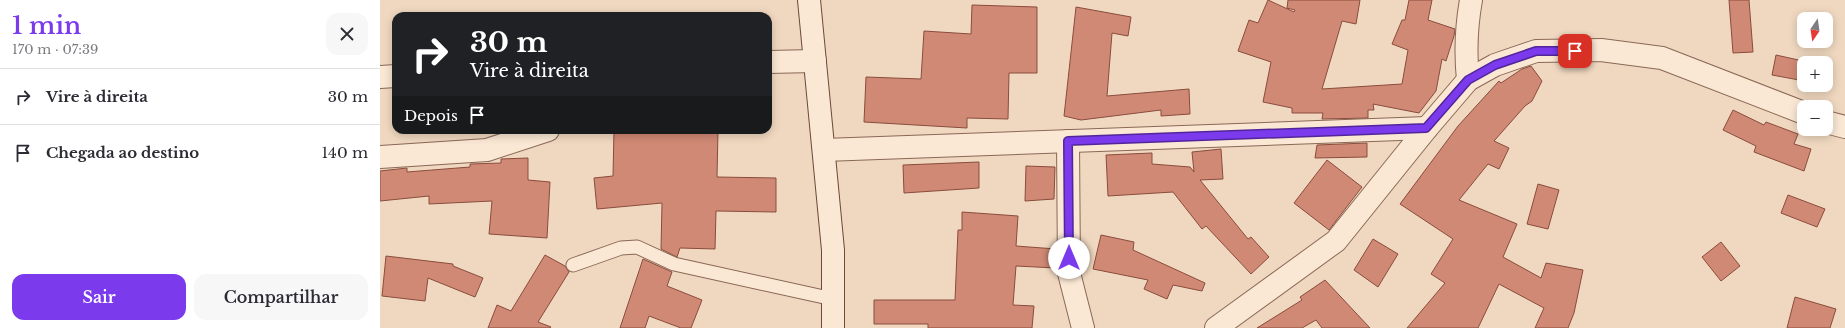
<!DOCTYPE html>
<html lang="pt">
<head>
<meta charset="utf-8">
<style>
	:root { --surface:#fff; --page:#f7f7f7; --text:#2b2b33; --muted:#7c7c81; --line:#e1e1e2; --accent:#7c3aed }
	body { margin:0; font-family:"Libre Baskerville",serif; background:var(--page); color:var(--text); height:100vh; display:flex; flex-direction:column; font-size:15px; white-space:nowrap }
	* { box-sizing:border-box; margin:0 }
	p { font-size:13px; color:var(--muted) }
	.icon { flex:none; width:22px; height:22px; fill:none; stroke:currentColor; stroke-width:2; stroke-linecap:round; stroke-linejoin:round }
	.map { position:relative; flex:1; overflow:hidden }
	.drawer { display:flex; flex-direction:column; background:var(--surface); width:380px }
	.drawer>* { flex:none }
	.banner { position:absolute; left:12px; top:12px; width:380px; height:122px; border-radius:12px; box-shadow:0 2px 10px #0003; background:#202124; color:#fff; overflow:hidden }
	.needle { width:26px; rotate:193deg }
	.tools { position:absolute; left:1417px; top:12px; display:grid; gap:8px }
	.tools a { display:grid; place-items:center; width:36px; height:36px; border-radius:8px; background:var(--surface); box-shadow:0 2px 10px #0003; font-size:20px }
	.pin { position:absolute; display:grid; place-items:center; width:34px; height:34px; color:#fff; margin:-17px; border-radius:8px; box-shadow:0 2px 6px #0006 }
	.me { position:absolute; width:44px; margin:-22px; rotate:0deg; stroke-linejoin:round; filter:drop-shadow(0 0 3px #0008) }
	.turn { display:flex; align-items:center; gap:14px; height:84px; padding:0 12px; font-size:18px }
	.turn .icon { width:52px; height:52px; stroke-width:2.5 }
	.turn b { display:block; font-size:28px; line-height:34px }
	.then { display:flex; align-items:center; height:38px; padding:0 12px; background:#0003; gap:8px; font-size:15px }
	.round { display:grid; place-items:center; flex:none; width:42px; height:42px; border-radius:12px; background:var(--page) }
	.headline { display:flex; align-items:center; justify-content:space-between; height:68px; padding:0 12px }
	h1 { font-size:24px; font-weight:600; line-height:30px; color:var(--accent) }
	.button { display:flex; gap:8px; margin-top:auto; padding:8px 12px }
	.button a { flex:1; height:46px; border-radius:12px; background:var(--accent); color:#fff; font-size:16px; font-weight:600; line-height:46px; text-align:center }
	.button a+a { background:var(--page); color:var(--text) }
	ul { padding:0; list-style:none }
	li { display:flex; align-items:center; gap:12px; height:56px; padding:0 12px; border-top:1px solid var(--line) }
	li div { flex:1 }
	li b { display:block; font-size:15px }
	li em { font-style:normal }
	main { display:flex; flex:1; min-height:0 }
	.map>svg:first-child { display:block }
	.building { fill:#d08974; stroke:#8a4c3c }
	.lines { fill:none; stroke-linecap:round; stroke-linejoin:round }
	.service-casing { stroke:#8a6857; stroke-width:15 }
	.minor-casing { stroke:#8a6857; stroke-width:24 }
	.tertiary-casing { stroke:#8a6857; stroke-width:24 }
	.secondary-casing { stroke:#6b4a3a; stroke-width:24 }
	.service { stroke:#fae7d4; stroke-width:13 }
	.minor { stroke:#fae7d4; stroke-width:22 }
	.tertiary { stroke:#fae7d4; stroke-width:22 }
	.secondary { stroke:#fae7d4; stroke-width:22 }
	.route-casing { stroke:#51269a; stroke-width:10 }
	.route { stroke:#7c3aed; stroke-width:7 }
</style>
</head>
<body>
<main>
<section class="drawer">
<div class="headline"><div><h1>1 min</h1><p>170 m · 07:39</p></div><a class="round"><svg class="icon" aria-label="close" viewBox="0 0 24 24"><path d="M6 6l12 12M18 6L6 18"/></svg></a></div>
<ul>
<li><svg class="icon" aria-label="right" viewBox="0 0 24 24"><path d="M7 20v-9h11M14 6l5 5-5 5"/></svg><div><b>Vire à direita</b></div><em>30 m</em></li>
<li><svg class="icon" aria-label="arrive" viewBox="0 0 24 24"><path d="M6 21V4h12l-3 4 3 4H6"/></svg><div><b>Chegada ao destino</b></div><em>140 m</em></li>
</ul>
<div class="button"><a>Sair</a><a>Compartilhar</a></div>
</section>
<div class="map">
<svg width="1465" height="328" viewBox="0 0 1465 328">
	<rect width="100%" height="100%" fill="#f0d8c0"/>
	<g class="building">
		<path d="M888,0L914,12L915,10L907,8L908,0H980L976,24L962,21L942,89L1022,84L1028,50L1012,44L1022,20H1025L1029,0H1052L1048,20L1075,29L1074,36L1066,61L1062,59L1056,91L1039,113L993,104L994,110H988V118L942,119L943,113H912V108L883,102L891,62L858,51L869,20L878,23Z"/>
		<path d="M1349,0H1369L1373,52L1353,53Z"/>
		<path d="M592,5L657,7V73H629L628,119L587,118V128L484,122L486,77L541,79L544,31L591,34Z"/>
		<path d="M696,7L751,17L748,36L732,33L727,96L809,89L810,114L781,116V110L701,120L684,116Z"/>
		<path d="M1396,55L1423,61L1419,80L1392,75Z"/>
		<path d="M1151,66L1162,81L1152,101L1145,106L1114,141L1129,148L1119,169L1108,164L1079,200L1137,224L1123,257L1161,278L1166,263L1203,270L1194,313L1188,328H1155L1164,308L1119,284L1098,328H1027L1065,283L1051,274L1073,239L1020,204L1078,126L1119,81L1121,83L1142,69Z"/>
		<path d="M1353,110L1384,125L1386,122L1418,134L1414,144L1431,149L1424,171L1374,152L1376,146L1343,130Z"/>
		<path d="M234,130H338L337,177L396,178V212L336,211L335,249L300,248L297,257L281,249L282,203L217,209L214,178L233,176Z"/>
		<path d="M987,143V157L935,158L937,145Z"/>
		<path d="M841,149L843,179L820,180L868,239L871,237L889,257L871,274L826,226L822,229L793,192L728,196L726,155L772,153V164L810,167L814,172L812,152Z"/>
		<path d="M148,158V180L170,182L167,238L109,234L112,201L49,204V196L0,201V171L27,168V172L90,167V164L121,163V159Z"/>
		<path d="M947,160L982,187L949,230L914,203Z"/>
		<path d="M599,162V188L524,193L523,165Z"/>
		<path d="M646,166L675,167L674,199L645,201Z"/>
		<path d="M1158,184L1179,190L1168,229L1147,224Z"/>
		<path d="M1408,195L1445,209L1437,227L1401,213Z"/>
		<path d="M582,212L638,216L636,246L676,249V268L636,266L633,305L654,306L652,328H548V324H494V300H575L578,230H582Z"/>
		<path d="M721,235L754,242L753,250L825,283L822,291L793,285L787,299L764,289L768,280L713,269Z"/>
		<path d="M993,239L1018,254L998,287L974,270Z"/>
		<path d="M1341,242L1360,266L1341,281L1322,257Z"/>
		<path d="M165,255L185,266L189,272L158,322L171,327L170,328H108L117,305L131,311Z"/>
		<path d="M6,256L73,264V266L103,278L95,297L48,278L45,301L2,296Z"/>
		<path d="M263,259L292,272L287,286L322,300L311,328H301L269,316L265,328H240Z"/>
		<path d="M945,280L990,328H942L936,320L922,328H877L922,300L920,297Z"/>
		<path d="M1415,297L1456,309L1450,328H1407Z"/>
	</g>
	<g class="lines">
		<defs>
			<path id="service" d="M193,265L241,248L257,247L294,264L453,299"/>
			<g id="minor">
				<path d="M1088,80C1085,51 1086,28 1091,0"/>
				<path d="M1446,122L1465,127"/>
				<path d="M688,141L689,273L703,328"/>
				<path d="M444,150L1047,128"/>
				<path d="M0,157L107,150L168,130"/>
				<path d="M836,328L956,241L1047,128L1088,80L1115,65L1156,51L1221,50L1282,58L1424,113"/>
			</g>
			<g id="tertiary">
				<path d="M388,62L435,61"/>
				<path d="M0,77L16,76"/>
			</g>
			<path id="secondary" d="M429,0L453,250V328"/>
		</defs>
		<use href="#service" class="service-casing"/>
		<use href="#minor" class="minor-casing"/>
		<use href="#tertiary" class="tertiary-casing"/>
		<use href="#secondary" class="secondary-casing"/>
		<use href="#service" class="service"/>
		<use href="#minor" class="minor"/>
		<use href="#tertiary" class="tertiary"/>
		<use href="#secondary" class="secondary"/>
	</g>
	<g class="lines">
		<defs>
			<path id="route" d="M689,258L688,141L1046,128L1088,80L1115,65L1156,51H1195"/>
		</defs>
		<use href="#route" class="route-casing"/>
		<use href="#route" class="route"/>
	</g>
</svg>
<div class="tools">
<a><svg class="needle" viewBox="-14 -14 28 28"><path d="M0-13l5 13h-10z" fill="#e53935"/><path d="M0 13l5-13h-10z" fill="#7c7c81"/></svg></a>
<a>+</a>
<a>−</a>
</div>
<div class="pin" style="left:1195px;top:51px;background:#d93025"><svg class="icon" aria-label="arrive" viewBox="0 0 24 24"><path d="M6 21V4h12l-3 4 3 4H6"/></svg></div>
<svg class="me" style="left:689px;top:258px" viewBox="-20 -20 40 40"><circle r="19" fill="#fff"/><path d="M0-13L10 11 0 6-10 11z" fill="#7c3aed"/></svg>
<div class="banner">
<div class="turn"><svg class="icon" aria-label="right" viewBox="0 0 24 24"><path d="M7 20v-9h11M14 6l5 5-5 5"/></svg><div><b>30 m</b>Vire à direita</div></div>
<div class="then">Depois<svg class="icon" aria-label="arrive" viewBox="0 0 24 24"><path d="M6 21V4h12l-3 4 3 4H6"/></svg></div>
</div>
</div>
</main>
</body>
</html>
